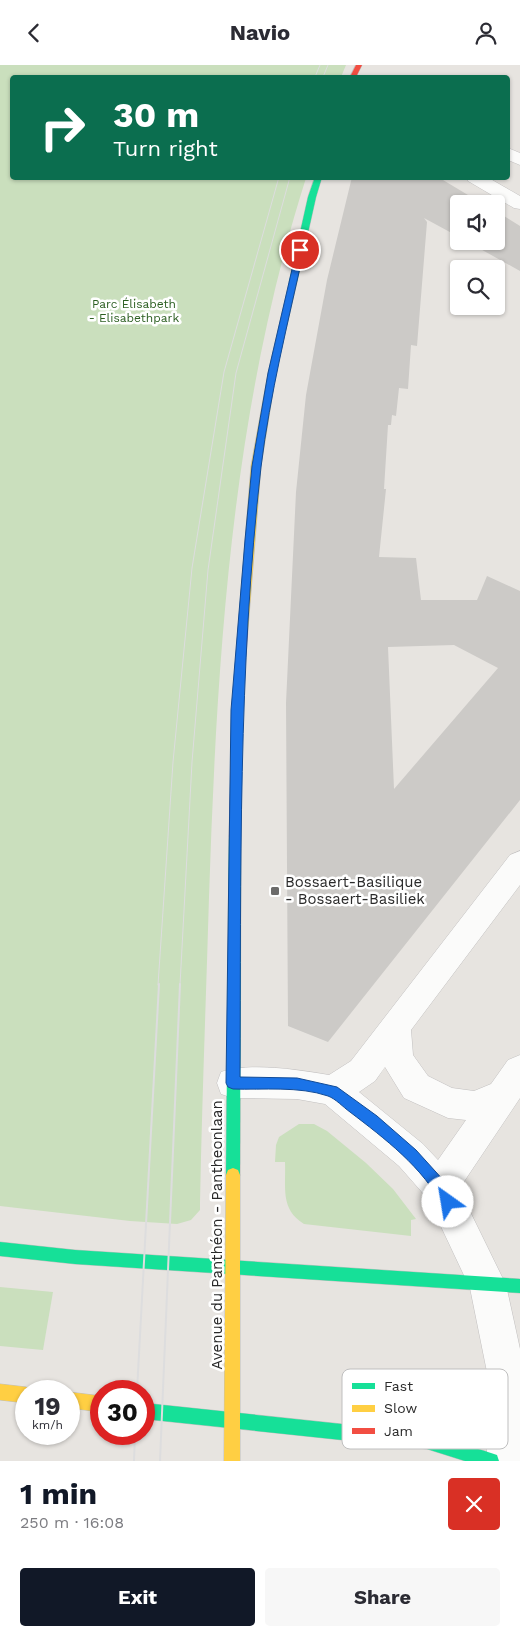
<!DOCTYPE html>
<html lang="en">
<head>
<meta charset="utf-8">
<style>
	:root { --surface:#fff; --page:#f7f7f7; --text:#2b2b33; --muted:#7c7c81; --accent:#111827 }
	body { margin:0; font-family:"Work Sans",sans-serif; background:var(--page); color:var(--text); height:100vh; display:flex; flex-direction:column; font-size:19px; white-space:nowrap }
	* { box-sizing:border-box; margin:0 }
	p { font-size:16px; color:var(--muted) }
	.icon { flex:none; width:28px; height:28px; fill:none; stroke:currentColor; stroke-width:2; stroke-linecap:round; stroke-linejoin:round }
	.map { position:relative; height:1396px; overflow:hidden }
	.sheet { display:flex; flex-direction:column; background:var(--surface); flex:1 }
	.sheet>* { flex:none }
	.hud { position:absolute; left:10px; top:10px; width:500px; height:105px; border-radius:5px; box-shadow:0 1px 4px #0004; background:#0b6e4f; color:#fff; overflow:hidden }
	.fabs { position:absolute; left:450px; top:130px; display:grid; gap:10px }
	.fabs a { display:grid; place-items:center; width:55px; height:55px; border-radius:5px; background:var(--surface); box-shadow:0 1px 4px #0004; font-size:25px }
	.speed { position:absolute; left:15px; top:1315px; display:flex; gap:10px; font-size:25px; font-weight:700; text-align:center }
	.speed>* { display:grid; place-content:center; width:65px; height:65px; border-radius:50%; background:var(--surface); box-shadow:0 1px 4px #0004; line-height:1 }
	.speed small { font-size:12px; font-weight:400 }
	.speed .limit { border:8px solid #d22; background:#fff; color:#111 }
	.pin { position:absolute; display:grid; place-items:center; width:42px; height:42px; color:#fff; margin:-21px; border:2px solid #fff; border-radius:50%; box-shadow:0 1px 5px #0007 }
	.me { position:absolute; width:55px; margin:-28px; rotate:328deg; stroke-linejoin:round; filter:drop-shadow(0 0 4px #0008) }
	.turn { display:flex; align-items:center; gap:18px; height:105px; padding:0 20px; font-size:22px }
	.turn .icon { width:65px; height:65px; stroke-width:2.5 }
	.turn b { display:block; font-size:35px; line-height:42px }
	.round { display:grid; place-items:center; flex:none; width:52px; height:52px; border-radius:5px; background:var(--page) }
	.headline { display:flex; align-items:center; justify-content:space-between; height:85px; padding:0 20px }
	h1 { font-size:30px; font-weight:700; line-height:38px; color:var(--accent) }
	.action { display:flex; gap:10px; margin-top:auto; padding:10px 20px }
	.action a { flex:1; height:58px; border-radius:5px; background:var(--accent); color:#fff; font-size:20px; font-weight:700; line-height:58px; text-align:center }
	.action a+a { background:var(--page); color:var(--text) }
	header { display:flex; justify-content:space-between; align-items:center; height:65px; padding:0 20px; background:var(--surface); font-size:22px; font-weight:700 }
	.map>svg:first-child { display:block }
	.green { fill:#cadfbd }
	.building { fill:#cccac7; fill-rule:evenodd }
	.lines { fill:none; stroke-linecap:round; stroke-linejoin:round }
	.street-casing { stroke:#c2c0c0; stroke-width:1 }
	.fast-casing { stroke:#bfbfbd; stroke-width:1 }
	.slow-casing { stroke:#bfbfbd; stroke-width:1 }
	.jam-casing { stroke:#bfbfbd; stroke-width:1 }
	.street { fill:#fbfbfa; fill-rule:evenodd }
	.fast { fill:#16e098; fill-rule:evenodd }
	.slow { fill:#ffcf43; fill-rule:evenodd }
	.jam { fill:#f24e42; fill-rule:evenodd }
	.tram-far1 { stroke:#ddddde; stroke-width:1 }
	.tram { stroke:#ddddde; stroke-width:2 }
	.route { fill:#1a73e8; stroke:#114b97 }
	.poi-dot { fill:#6c6b6a; stroke:#fff; stroke-width:2 }
	.labels { text-anchor:middle; dominant-baseline:central; stroke-width:5; stroke-linejoin:round; paint-order:stroke }
	.far-park-label { font-size:12px; fill:#2c5f22; stroke:#fff }
	.poi-label { font-size:15px; fill:#2a2a2a; stroke:#fff; text-anchor:start }
	.street-label { font-size:15px; fill:#2a2a2a; stroke:#fff }
	.key { fill:#fff; stroke:#bfbfbf; stroke-width:1 }
	.key-label { font-size:14px; fill:#2a2a2a }
</style>
</head>
<body>
<header><svg class="icon" aria-label="back" viewBox="0 0 24 24"><path d="M15 5l-7 7 7 7"/></svg>Navio<svg class="icon" aria-label="person" viewBox="0 0 24 24"><circle cx="12" cy="8" r="4"/><path d="M4 21q1-7 8-7t8 7"/></svg></header>
<div class="map">
<svg width="520" height="1396" viewBox="0 0 520 1396">
	<rect width="100%" height="100%" fill="#e7e4e0"/>
	<g class="green">
		<path d="M0,0H346L341,12H12V112L306,113C232,345 217,589 209,832C206,934 202,1036 200,1138V1145L191,1155L177,1159L130,1156L0,1141Z"/>
		<path d="M299,1059H314L327,1066L366,1098L393,1124L416,1154L411,1155V1171L304,1159C280,1144 286,1123 285,1097H275L276,1080L279,1072Z"/>
		<path d="M0,1222L53,1227L43,1285L0,1281Z"/>
	</g>
	<g class="building">
		<path d="M352,112H438L483,139H459V172L424,153L427,157L417,281L411,280L408,324L399,323L396,351L392,350L391,360H388L384,424H386L379,492L416,493L421,535H477L487,511L520,526V735L328,977L288,961L286,638L296,427L306,330L327,215ZM454,580L498,603L394,724L388,582Z"/>
		<path d="M496,146L520,161V206L466,176H496Z"/>
	</g>
	<g class="lines">
		<defs>
			<g id="street">
				<path d="M508,83L520,88V100L508,95Z"/>
				<path d="M466,112H487L520,131V144L514,143L468,116Z"/>
				<path d="M520,786V820L411,965L413,990L428,1011L452,1023L474,1026L491,1019L508,995L520,990V1033L459,1124L506,1220L520,1284V1396H487V1307L470,1223L428,1134L399,1101L325,1039L297,1034L233,1033L221,1029L217,1018L221,1007C249,997 300,1005 329,1010L351,996L510,790ZM385,1002L404,1033L448,1053L466,1055L438,1095L423,1079L359,1027L375,1016Z"/>
			</g>
			<g id="fast">
				<path d="M315,112H322L316,132L297,217L293,219L289,217L308,132Z"/>
				<path d="M235,766L239,768L241,771L240,1110L238,1115L233,1117L228,1115L226,1110L229,771L231,768Z"/>
				<path d="M0,1177L75,1185L520,1214V1228L75,1199L0,1191Z"/>
				<path d="M144,1338L427,1368L491,1388L497,1390L499,1396H465L427,1384L144,1354Z"/>
			</g>
			<g id="slow">
				<path d="M290,215L297,217L276,308L261,401L248,564L243,568L238,564L251,401L268,308Z"/>
				<path d="M233,1103L238,1105L240,1110V1396H224L226,1110L228,1105Z"/>
				<path d="M0,1319L26,1322L32,1326H26V1338L0,1335Z"/>
				<path d="M69,1327L101,1331V1347L69,1343Z"/>
			</g>
			<g id="jam">
				<path d="M356,0H362L356,12H350Z"/>
				<path d="M243,560L248,564L242,645L241,771L239,774H231L229,771L232,645L238,564Z"/>
			</g>
		</defs>
		<use href="#street" class="street-casing"/>
		<use href="#fast" class="fast-casing"/>
		<use href="#slow" class="slow-casing"/>
		<use href="#jam" class="jam-casing"/>
		<use href="#street" class="street"/>
		<use href="#fast" class="fast"/>
		<use href="#slow" class="slow"/>
		<use href="#jam" class="jam"/>
		<g class="tram-far1">
			<path d="M315,12L320,0"/>
			<path d="M323,12L328,0"/>
			<path d="M158,920L173,697L192,503L224,307L279,112"/>
			<path d="M180,920L192,697L208,505L236,308L290,112"/>
		</g>
		<g class="tram">
			<path d="M137,1326L159,919"/>
			<path d="M134,1396L135,1369"/>
			<path d="M160,1396L180,919"/>
		</g>
	</g>
	<path class="route" d="M297,183L304,185C288,257 270,329 261,402C238,604 241,809 240,1012L297,1013L337,1022L377,1051L416,1085L445,1117L455,1137L453,1142L448,1144L443,1142C424,1103 384,1073 350,1047C343,1042 336,1034 328,1031C299,1021 263,1025 233,1024L228,1022L226,1018L231,645L245,475L252,401L268,308Z"/>
	<rect class="poi-dot" x="270" y="821" width="10" height="10" rx="2.5"/>
	<g class="labels">
		<g class="far-park-label">
			<text x="134" y="239">Parc Élisabeth<tspan x="134" dy="14">- Elisabethpark</tspan></text>
		</g>
		<g class="poi-label">
			<text x="285" y="817">Bossaert-Basilique<tspan x="285" dy="17">- Bossaert-Basiliek</tspan></text>
		</g>
		<g class="street-label">
			<text transform="translate(217 1170) rotate(-90)">Avenue du Panthéon - Pantheonlaan</text>
		</g>
	</g>
	<rect x="342" y="1304" width="166" height="80" rx="8" class="key"/>
	<rect x="352" y="1318" width="23" height="6" fill="#16e098"/>
	<rect x="352" y="1340" width="23" height="7" fill="#ffcf43"/>
	<rect x="352" y="1363" width="23" height="6" fill="#f24e42"/>
	<g class="key-label">
		<text x="384" y="1326">Fast</text>
		<text x="384" y="1348">Slow</text>
		<text x="384" y="1371">Jam</text>
	</g>
</svg>
<div class="fabs">
<a><svg class="icon" aria-label="sound" viewBox="0 0 24 24"><path d="M4 9h4l5-4v14l-5-4H4zM17 9q2 3 0 6"/></svg></a>
<a><svg class="icon" aria-label="search" viewBox="0 0 24 24"><circle cx="10" cy="10" r="6"/><path d="M15 15l6 6"/></svg></a>
</div>
<div class="speed"><div>19<small>km/h</small></div><div class="limit">30</div></div>
<div class="pin" style="left:300px;top:185px;background:#d93025"><svg class="icon" aria-label="arrive" viewBox="0 0 24 24"><path d="M6 21V4h12l-3 4 3 4H6"/></svg></div>
<svg class="me" style="left:448px;top:1137px" viewBox="-20 -20 40 40"><circle r="19" fill="#fff"/><path d="M0-13L10 11 0 6-10 11z" fill="#1a73e8"/></svg>
<div class="hud">
<div class="turn"><svg class="icon" aria-label="right" viewBox="0 0 24 24"><path d="M7 20v-9h11M14 6l5 5-5 5"/></svg><div><b>30 m</b>Turn right</div></div>
</div>
</div>
<section class="sheet">
<div class="headline"><div><h1>1 min</h1><p>250 m · 16:08</p></div><a class="round" style="background:#d93025;color:#fff"><svg class="icon" aria-label="close" viewBox="0 0 24 24"><path d="M6 6l12 12M18 6L6 18"/></svg></a></div>
<div class="action"><a>Exit</a><a>Share</a></div>
</section>
</body>
</html>
